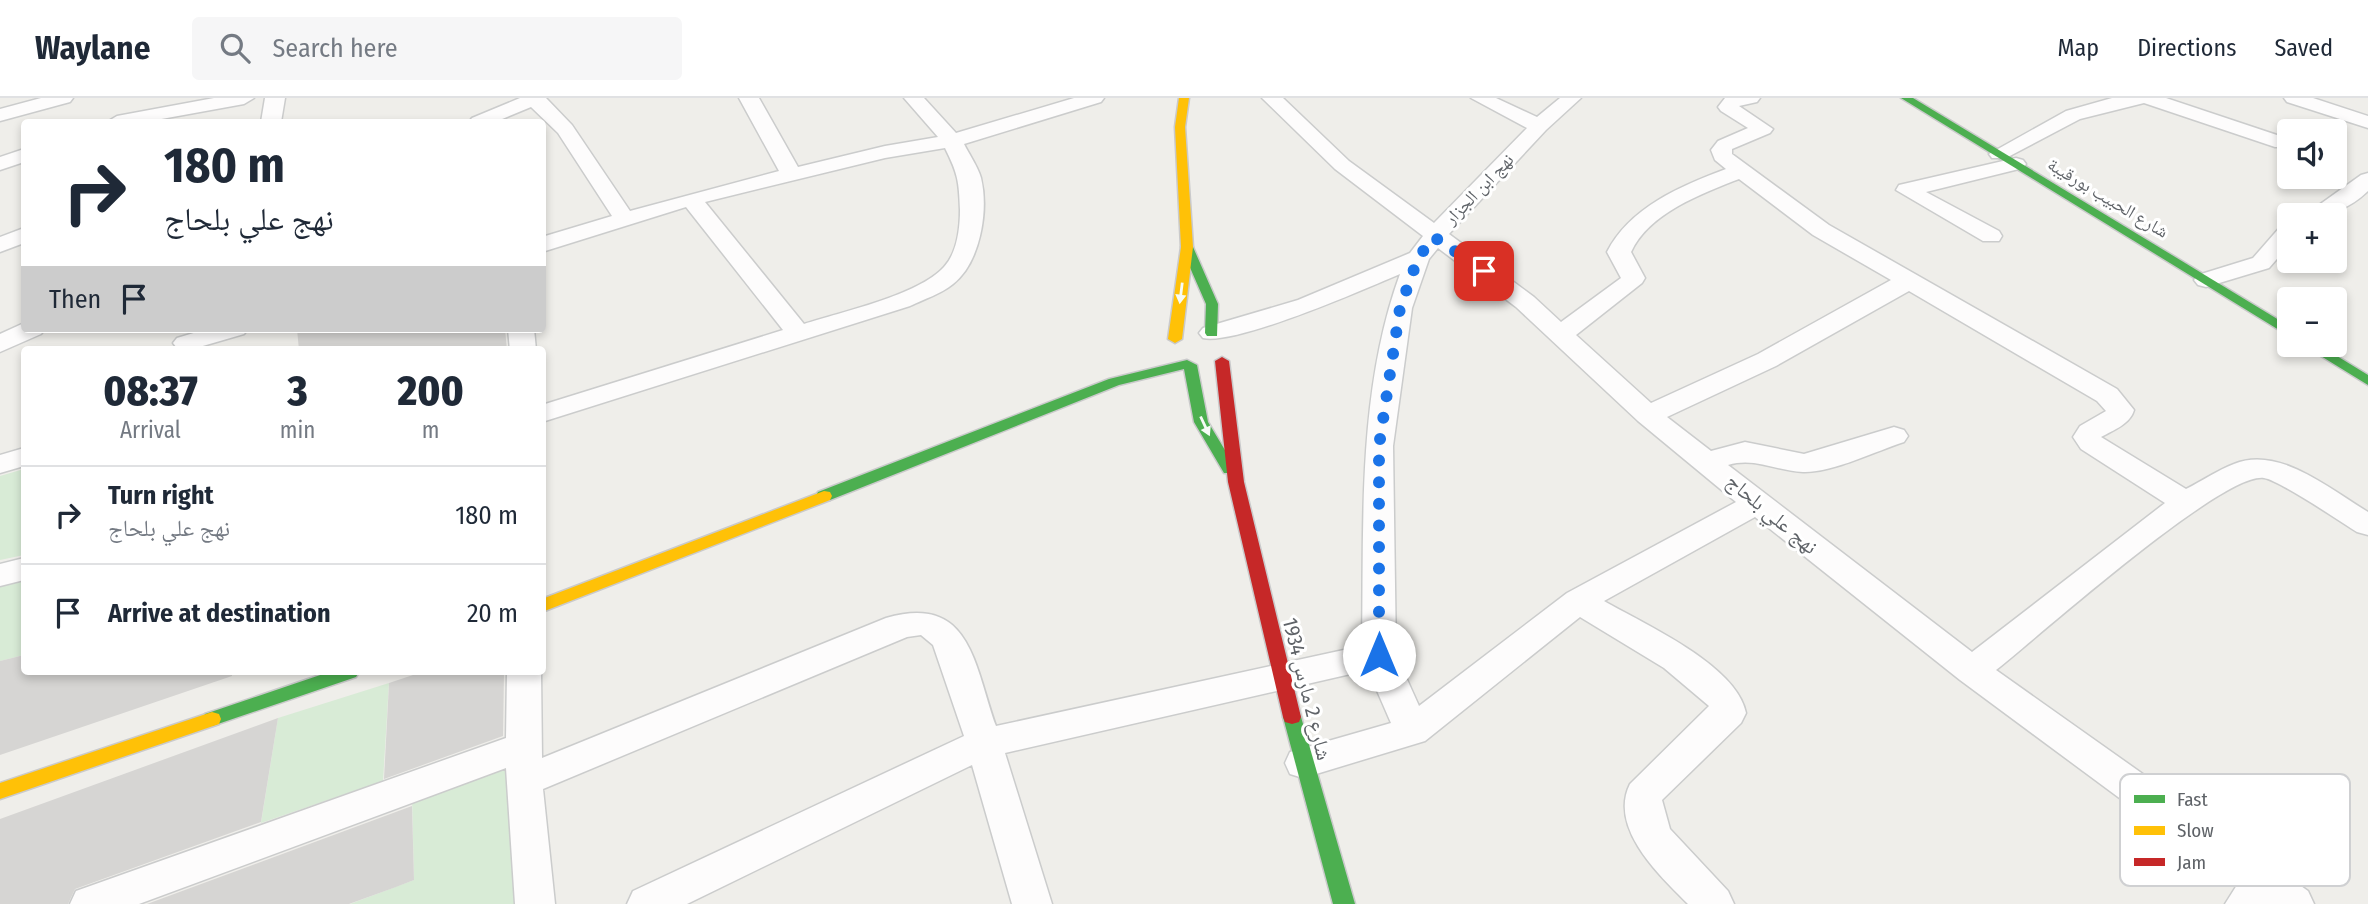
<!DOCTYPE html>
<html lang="en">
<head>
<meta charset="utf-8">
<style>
	:root { --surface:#fff; --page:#f6f6f7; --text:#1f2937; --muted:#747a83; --line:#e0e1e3 }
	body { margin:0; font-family:"Fira Sans Condensed","Noto Naskh Arabic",sans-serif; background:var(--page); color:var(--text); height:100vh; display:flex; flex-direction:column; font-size:26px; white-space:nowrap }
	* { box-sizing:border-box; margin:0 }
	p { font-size:23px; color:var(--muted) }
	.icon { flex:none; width:38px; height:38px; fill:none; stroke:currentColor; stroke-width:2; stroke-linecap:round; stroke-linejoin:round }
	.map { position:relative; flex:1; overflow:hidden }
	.side { position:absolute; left:21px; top:248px; width:525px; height:329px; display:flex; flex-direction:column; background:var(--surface); border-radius:7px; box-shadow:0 4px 10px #0003 }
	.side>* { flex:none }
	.top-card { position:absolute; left:21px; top:21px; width:525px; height:214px; border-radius:7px; box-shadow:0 4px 10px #0003; background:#fff; color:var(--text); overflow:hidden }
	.fabs { position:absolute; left:2277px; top:21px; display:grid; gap:14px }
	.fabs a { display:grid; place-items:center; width:70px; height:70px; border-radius:7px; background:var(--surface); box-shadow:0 4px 10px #0003; font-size:35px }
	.pin { position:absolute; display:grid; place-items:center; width:60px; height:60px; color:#fff; margin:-30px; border-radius:14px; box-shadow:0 4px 10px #0006 }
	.me { position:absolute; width:77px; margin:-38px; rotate:0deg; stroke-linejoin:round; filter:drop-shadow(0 0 5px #0008) }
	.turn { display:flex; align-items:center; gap:24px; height:147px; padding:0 28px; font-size:32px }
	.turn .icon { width:91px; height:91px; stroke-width:2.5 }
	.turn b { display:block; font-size:49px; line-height:60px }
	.then { display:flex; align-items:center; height:66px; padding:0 28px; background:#0003; gap:14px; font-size:26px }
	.eta { display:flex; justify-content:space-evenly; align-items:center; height:119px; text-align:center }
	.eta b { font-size:42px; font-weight:800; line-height:49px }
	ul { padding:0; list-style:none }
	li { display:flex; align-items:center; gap:21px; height:98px; padding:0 28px; border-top:2px solid var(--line) }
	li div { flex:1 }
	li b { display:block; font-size:26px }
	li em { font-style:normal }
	header { display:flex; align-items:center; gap:42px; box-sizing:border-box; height:98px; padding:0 35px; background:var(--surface); border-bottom:2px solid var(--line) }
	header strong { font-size:33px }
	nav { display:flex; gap:38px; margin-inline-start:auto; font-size:24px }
	.search { width:490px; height:63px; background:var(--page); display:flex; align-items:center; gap:18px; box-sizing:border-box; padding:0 24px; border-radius:7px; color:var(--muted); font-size:26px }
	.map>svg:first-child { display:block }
	.green { fill:#d8ebd6 }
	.building { fill:#d6d5d3 }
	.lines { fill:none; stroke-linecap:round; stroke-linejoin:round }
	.street-casing { stroke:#cbcccc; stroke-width:3 }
	.fast-casing { stroke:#cacacb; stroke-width:3 }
	.slow-casing { stroke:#cacacb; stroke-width:3 }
	.jam-casing { stroke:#cacacb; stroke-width:3 }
	.street { fill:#fdfcfc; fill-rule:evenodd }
	.fast { fill:#4caf50; fill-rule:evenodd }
	.slow { fill:#ffc107; fill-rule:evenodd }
	.jam { fill:#c62828; fill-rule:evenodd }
	.oneway { fill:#f6fbf6 }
	.route { stroke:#1a73e8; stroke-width:12; stroke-dasharray:0 21.6 }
	.labels { text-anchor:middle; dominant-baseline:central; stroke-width:6; stroke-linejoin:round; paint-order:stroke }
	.far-street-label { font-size:18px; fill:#5f6368; stroke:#fff }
	.street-label { font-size:21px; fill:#5f6368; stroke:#fff }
	.key { fill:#fff; stroke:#cfd0d2; stroke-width:2 }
	.key-label { font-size:19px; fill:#5f6368 }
</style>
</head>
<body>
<header>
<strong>Waylane</strong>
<div class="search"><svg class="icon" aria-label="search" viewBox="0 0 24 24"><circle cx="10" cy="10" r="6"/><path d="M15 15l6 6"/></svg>Search here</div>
<nav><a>Map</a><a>Directions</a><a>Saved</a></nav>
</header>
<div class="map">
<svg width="2368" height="806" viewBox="0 0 2368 806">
	<rect width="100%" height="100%" fill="#efeeea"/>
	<g class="green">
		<path d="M24,371V457L0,462V378Z"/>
		<path d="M24,482V557L0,563V488Z"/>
		<path d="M389,585L383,683L261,725L278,620Z"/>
		<path d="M505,664L533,806H350L414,782L412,697Z"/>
	</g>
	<g class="building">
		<path d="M297,231H505L507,252H299Z"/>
		<path d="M24,557V574H232V578L0,657V563Z"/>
		<path d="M422,574H504L503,638L384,681L389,585Z"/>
		<path d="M278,620L261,724L75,791L68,806H0V721Z"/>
		<path d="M412,708L414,782L396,789L349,806H147Z"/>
	</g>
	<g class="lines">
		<defs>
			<g id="street">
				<path d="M41,0H73L70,4L0,23V11Z"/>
				<path d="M214,0H254L244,6L145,24H107L117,18Z"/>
				<path d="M265,0H285L281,24H261Z"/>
				<path d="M520,0H546L572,27L630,113L779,73L739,0H759L798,69L885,48L938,39L904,0H924L956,35L1074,0H1104L1101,4L964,46C969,56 978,69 981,80C989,113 980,165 953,186C941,196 924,201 910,208L542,324V307L783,232L686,109L542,154V139L612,118L558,35L531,9L495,24H469L472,20ZM945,50C958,76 959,83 960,112C960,130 957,155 944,169C919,197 841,214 804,226L705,104L885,60Z"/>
				<path d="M1262,0H1283L1349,63L1434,125L1527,30L1471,0H1496L1537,19L1560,0H1581L1546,32L1449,136L1534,199L1561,224L1621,180L1607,154C1630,109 1681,88 1726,71L1715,62L1711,52L1718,43L1748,30L1721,13L1718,9L1725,0H1760L1757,4L1739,8L1773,31L1770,35L1732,51V56L1829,127L2117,291L2134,312C2130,326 2114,332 2101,339L2186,391C2202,383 2218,372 2234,366C2279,347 2331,392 2368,414V437L2357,434C2341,424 2279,382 2264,380C2222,374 2038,539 1996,572L2308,793L2314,806H2225L2237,787L1960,582L1755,419L1604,503C1644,526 1737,567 1746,615L1741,625L1662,702L1670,731L1728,793L1734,806H1688C1660,778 1608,730 1630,686L1709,608L1664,570L1580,519L1425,643L1303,680L1290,676L1285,665L1290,654L1391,625L1368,572L1005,655L1052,806H1012L972,667L687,806H627L633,793L964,638L933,547L921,537L907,539L543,691L555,806H515L506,670L139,806H70L76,793L506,640L507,574H541L542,660L886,520C971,495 974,567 996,628L1362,548C1364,425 1357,294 1400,176C1365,191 1235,248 1203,240L1199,235L1203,230L1298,202L1410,155L1423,138L1335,71ZM1739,81L1813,137L1891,182L1758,256L1651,305L1576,237L1642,185L1645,180L1631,154C1649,115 1701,96 1739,81ZM1438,150L1516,209L1638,323L1736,404L1567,495L1419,608L1396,557L1393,348L1412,210L1429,161ZM1909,193L2097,303L2106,313L2080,328L2073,339L2081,351L2165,405L1972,554L1728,367C1755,359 1776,373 1803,374C1832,375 1876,353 1904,344L1908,338L1904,332L1894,329L1804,356L1745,344L1711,353L1667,319L1776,268Z"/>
				<path d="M2112,0H2166L2289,41V49H2275L2144,5L2080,21L2006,60H1992L1989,56L2066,13Z"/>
				<path d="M2284,0H2313L2368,18V30L2287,4Z"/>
				<path d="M24,51V64L0,72V59Z"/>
				<path d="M2016,60L2023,62L2026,66L2023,70L1926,94L1999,133L2002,138L1999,143H1983L1896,92L1899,87Z"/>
				<path d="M2368,75V93C2349,111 2330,118 2305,117L2361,77Z"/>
				<path d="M2289,126V147L2269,170L2206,189L2198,187L2194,182L2198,177L2253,160L2281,128Z"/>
				<path d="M24,130V145L0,154V139Z"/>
				<path d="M24,225V231H45L41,236L0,254V236Z"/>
				<path d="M207,231H248L244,236L189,252L177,250L173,245L177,240Z"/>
				<path d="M508,231H534L536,252H510Z"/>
				<path d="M24,350V368L0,375V357Z"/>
				<path d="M24,460V482L0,488V466Z"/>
			</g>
			<g id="fast">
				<path d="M1901,0H1913L2289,228V238Z"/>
				<path d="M1187,145L1193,149L1218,206L1217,238H1207L1205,235L1206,206L1181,149Z"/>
				<path d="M2303,247H2319L2368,277V287Z"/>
				<path d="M1187,262L1197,267L1208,324L1237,372L1234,375H1224L1194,324L1184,271L1119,287L830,402H818L816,398L818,394L1109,281Z"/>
				<path d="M329,574H359L356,579L212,628L205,626L203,621L205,616Z"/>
				<path d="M1292,612L1299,614L1301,619L1355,806H1333L1283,619L1285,614Z"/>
			</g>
			<g id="slow">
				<path d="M1179,0H1189L1185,29L1193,149L1182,241L1175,245L1168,241L1181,149L1175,29Z"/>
				<path d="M824,393L830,394L832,398L830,402L542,514V501Z"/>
				<path d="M212,614L219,616L221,621L219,626L0,701V685Z"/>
			</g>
			<path id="jam" d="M1222,259L1229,263L1244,384L1301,619L1299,624L1292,626L1285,624L1283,619L1228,384L1215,263Z"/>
		</defs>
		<use href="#street" class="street-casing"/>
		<use href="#fast" class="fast-casing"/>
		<use href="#slow" class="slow-casing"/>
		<use href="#jam" class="jam-casing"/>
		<use href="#street" class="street"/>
		<use href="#fast" class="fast"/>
		<use href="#slow" class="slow"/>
		<use href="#jam" class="jam"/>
	</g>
	<defs><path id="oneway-solid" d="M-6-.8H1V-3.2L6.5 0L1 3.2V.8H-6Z" transform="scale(1.75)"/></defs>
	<g class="oneway">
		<use href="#oneway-solid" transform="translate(1181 195) rotate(97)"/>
		<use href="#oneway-solid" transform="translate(1205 328) rotate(65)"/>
	</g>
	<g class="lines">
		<path class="route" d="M1379,557V348L1400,210L1418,160L1434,139L1484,173"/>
	</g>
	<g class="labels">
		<g class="far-street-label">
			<text transform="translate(1479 91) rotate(-46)">نهج ابن الجزار</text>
			<text transform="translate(2108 100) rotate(31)">شارع الحبيب بورقيبة</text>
		</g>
		<g class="street-label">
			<text transform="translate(1772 416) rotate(40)">نهج علي بلحاج</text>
			<text transform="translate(1307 591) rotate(76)">شارع 2 مارس 1934</text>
		</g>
	</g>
	<rect x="2120" y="676" width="230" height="112" rx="10" class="key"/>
	<rect x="2134" y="697" width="31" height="8" fill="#4caf50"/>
	<rect x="2134" y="728" width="31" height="9" fill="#ffc107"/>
	<rect x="2134" y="760" width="31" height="8" fill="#c62828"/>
	<g class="key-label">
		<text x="2177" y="708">Fast</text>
		<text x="2177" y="739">Slow</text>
		<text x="2177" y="771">Jam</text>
	</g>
</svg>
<div class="fabs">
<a><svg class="icon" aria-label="sound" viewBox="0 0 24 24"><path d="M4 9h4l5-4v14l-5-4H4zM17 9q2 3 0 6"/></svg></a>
<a>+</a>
<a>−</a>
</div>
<div class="pin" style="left:1484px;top:173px;background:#d93025"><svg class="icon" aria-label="arrive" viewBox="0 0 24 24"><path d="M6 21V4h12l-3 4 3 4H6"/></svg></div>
<svg class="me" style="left:1379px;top:557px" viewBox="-20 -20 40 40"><circle r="19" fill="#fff"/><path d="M0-13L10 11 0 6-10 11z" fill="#1a73e8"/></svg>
<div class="top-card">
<div class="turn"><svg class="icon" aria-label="right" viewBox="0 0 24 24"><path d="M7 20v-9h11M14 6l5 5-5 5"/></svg><div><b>180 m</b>نهج علي بلحاج</div></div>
<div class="then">Then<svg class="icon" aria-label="arrive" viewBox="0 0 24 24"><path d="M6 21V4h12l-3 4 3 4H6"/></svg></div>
</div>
<section class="side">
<div class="eta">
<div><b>08:37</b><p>Arrival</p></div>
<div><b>3</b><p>min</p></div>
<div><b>200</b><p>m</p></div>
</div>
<ul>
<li><svg class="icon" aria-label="right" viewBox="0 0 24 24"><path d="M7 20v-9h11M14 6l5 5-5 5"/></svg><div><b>Turn right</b><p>نهج علي بلحاج</p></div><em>180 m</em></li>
<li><svg class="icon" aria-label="arrive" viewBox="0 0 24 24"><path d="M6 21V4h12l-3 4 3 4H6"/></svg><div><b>Arrive at destination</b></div><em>20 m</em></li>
</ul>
</section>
</div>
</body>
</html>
